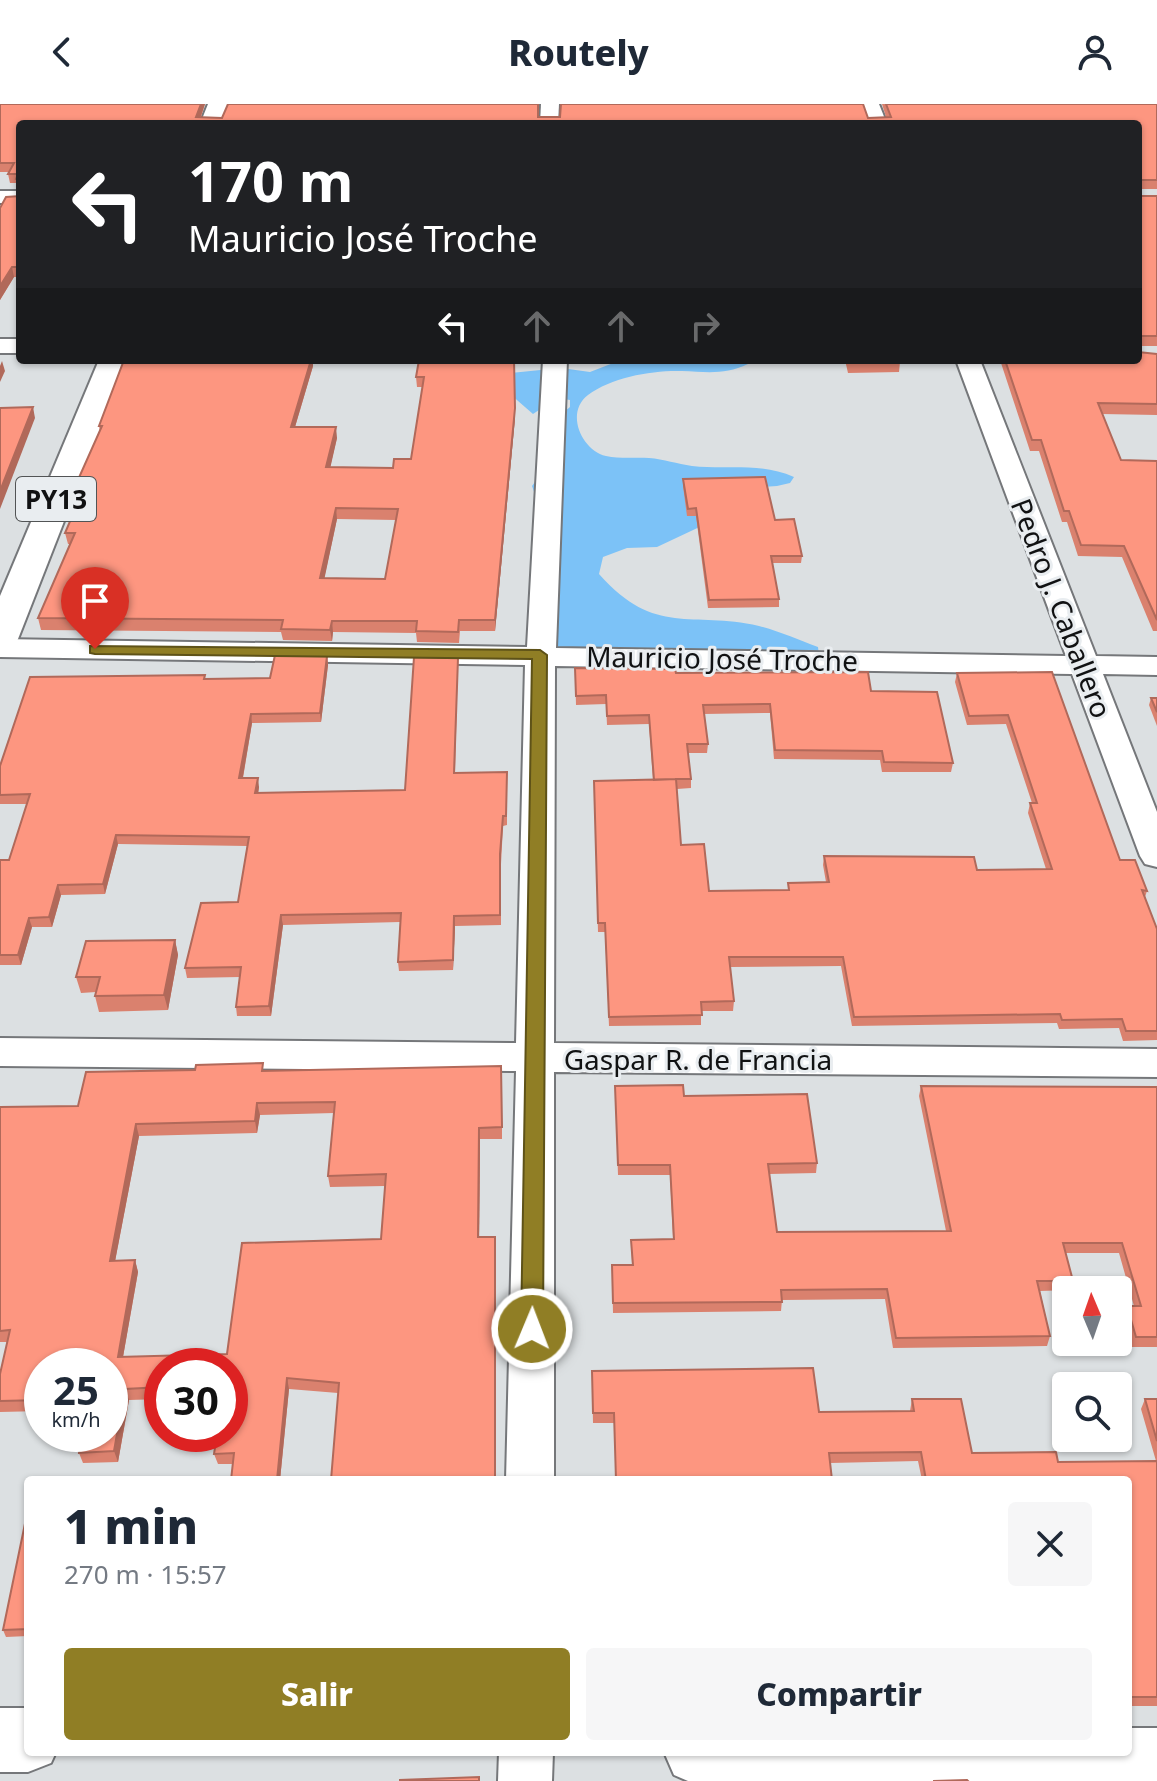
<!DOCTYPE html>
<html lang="es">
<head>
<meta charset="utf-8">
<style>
	:root { --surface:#fff; --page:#f6f6f7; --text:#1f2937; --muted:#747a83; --accent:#907e25 }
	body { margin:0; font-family:"Noto Sans",sans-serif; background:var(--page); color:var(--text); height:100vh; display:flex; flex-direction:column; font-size:30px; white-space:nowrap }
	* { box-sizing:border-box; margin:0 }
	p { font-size:26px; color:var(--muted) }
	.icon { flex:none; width:44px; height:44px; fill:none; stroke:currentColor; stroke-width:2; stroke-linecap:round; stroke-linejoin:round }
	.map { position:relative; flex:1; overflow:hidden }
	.sheet { position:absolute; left:24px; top:1372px; width:1108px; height:280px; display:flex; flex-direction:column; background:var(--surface); border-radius:8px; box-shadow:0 2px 6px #0004 }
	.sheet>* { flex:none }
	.guide { position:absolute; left:16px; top:16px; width:1126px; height:244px; border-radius:8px; box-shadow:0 2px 6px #0004; background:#202124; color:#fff; overflow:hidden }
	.needle { width:52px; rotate:358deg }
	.controls { position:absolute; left:1052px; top:1172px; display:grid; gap:16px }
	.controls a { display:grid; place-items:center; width:80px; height:80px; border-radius:8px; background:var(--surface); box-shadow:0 2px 6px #0004; font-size:40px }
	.speed { position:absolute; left:24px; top:1244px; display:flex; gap:16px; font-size:40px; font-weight:700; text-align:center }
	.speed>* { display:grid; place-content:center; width:104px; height:104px; border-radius:50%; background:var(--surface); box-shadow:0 2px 6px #0004; line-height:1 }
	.speed small { font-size:20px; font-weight:400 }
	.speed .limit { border:12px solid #d22; background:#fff; color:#111 }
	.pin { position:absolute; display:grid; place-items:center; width:68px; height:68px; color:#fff; margin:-82px -34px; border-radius:50% 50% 50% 0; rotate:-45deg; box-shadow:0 0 8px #0007 }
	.pin .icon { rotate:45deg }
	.me { position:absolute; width:88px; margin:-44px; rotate:1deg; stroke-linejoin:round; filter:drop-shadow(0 0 6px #0008) }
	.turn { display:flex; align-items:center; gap:28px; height:168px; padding:0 40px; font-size:36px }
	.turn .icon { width:104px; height:104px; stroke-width:2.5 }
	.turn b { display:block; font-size:56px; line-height:68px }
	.lanes { display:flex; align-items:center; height:76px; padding:0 40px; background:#0003; justify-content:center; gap:40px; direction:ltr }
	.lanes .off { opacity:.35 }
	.round { display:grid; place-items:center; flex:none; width:84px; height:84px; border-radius:8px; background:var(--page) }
	.overview { display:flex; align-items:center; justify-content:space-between; height:136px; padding:0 40px }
	h1 { font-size:48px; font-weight:800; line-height:60px }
	.button { display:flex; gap:16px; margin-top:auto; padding:16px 40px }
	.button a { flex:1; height:92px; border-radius:8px; background:var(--accent); color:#fff; font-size:32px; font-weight:800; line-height:92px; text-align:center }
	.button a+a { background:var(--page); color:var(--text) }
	header { display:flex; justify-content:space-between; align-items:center; height:104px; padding:0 40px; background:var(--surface); font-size:36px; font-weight:800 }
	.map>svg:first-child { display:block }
	.green { fill:#7cc2f7 }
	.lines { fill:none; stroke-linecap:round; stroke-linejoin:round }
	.minor-casing { stroke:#75777a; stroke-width:4 }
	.trunk-casing { stroke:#75777a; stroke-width:4 }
	.minor { fill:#fff; fill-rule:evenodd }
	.trunk { fill:#fff; fill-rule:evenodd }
	.wall { fill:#da816e; fill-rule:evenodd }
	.shaded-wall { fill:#b1695a }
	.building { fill:#fd9680; stroke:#b1695a; stroke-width:2; fill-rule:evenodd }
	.route { fill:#907e25; stroke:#5e5218; stroke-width:2 }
	.labels { text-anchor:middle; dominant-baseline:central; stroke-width:6; stroke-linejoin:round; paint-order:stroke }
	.shield { fill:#e9edf0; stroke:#525455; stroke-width:2 }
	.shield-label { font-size:26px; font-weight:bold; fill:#111213 }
	.street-label { font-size:28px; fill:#111213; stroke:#e9edf0 }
</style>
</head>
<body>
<header><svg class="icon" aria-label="back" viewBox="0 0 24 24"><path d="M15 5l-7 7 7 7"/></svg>Routely<svg class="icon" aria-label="person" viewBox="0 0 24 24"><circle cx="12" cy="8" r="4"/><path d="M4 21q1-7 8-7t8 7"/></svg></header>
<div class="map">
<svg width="1157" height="1677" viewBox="0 0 1157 1677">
	<rect width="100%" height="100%" fill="#dce0e2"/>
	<path class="green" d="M621,256H731L748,260C725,271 707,268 682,267C653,266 612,273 588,291C565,308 581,346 606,352C620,355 636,353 649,354C664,355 677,360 692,362C727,366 760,358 794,373L790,379L777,382L747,384L708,419L657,443L627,444L603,453L599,470C656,534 691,506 759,522C779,527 799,536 818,543L819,552L557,545L541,540L545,419L532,382L548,360L542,326L570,303V296L557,294L533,310L502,283L501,270L561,264L590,268Z"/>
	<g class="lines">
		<defs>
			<g id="minor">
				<path d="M541,0H559L558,20H540Z"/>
				<path d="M861,0H879L887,20H869Z"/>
				<rect x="0" y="87" width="20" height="12"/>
				<rect x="0" y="235" width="20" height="14"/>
				<path d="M543,256H567L556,544L1066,552L956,256H980L1096,552L1157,553V571L1103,570L1157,708V763L1145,760L1140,752L1072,570L555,562L554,939L1157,945V973L554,968V1376H506L516,967L0,962V934L516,939L525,561L0,553V535L527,543Z"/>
				<path d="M499,1648H553L552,1677H498Z"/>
			</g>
			<g id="trunk">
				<path d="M208,0H230L222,20H200Z"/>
				<path d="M99,256H127L18,535L13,543L0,546V492Z"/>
				<path d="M0,1604H28V1648H56L51,1659L28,1668H0Z"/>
				<path d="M1128,1624H1157V1677H688L674,1671L664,1648H1128Z"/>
			</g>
		</defs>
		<use href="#minor" class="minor-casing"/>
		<use href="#trunk" class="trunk-casing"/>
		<use href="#minor" class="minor"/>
		<use href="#trunk" class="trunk"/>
	</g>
	<g class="wall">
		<path d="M0,0H205L201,13L222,14H868L886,13L882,0H1157V85H1138L20,20V85L18,84L17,79H10L8,70L9,68H0Z"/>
		<path d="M20,92V173H14L0,196V104Z"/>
		<rect x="1138" y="92" width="19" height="150"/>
		<path d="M1157,250V311L1102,310L1121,356L1157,357V527H1153L1122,453L1078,452L1067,418H1062L1039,347H1030L1000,256H1138Z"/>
		<path d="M419,256L515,314L495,527H460L459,539L417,538L416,529L333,528L332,537L283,536L281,528L41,526L38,514L70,440H68L65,429L79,398H76L73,387L100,327L99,322L313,262L295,323L337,334L330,363L393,364L411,355L423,283H417L416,273ZM337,415L396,416L385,475H324Z"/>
		<path d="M845,256H900V258L899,268L848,269Z"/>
		<path d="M683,375L775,416L802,452L801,459H772L779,495V503L708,504L696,412H687L683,382Z"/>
		<path d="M327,552L328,561L321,618L252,619L243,674L259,683L258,689L405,686L458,554L455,669L507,668V721L503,722L501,760V821L455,822L453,866L399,867L398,858L400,818L283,821L271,912H237L236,903L240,873L187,874L185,864L238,798L247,742L118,740L105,790L61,791L52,823H32L21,861H0V756H9L27,700H0V662L205,571V575L270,574Z"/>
		<path d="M575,564L676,569L871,587L953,659L951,668H882L880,656L774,655L770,609L704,610L708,640L707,649H688L691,675V684L677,685L681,741L709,787L788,786V779L826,778L823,761L824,752L977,766L1046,765L1028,709L1030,699H1032L1006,620L967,621L955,578L957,569L1052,568L1120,756L1147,787L1145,793L1157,825V936L1123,937L1119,924L1059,925L1057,919L852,922L841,862L730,863L734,897L733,907H701V921L609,922L605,828H598L594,677L653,676L649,620L607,621L606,600L576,601Z"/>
		<path d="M1151,594H1157V622L1149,601Z"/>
		<path d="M175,836L178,851L168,906L99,908L95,892L96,888L81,889L76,873Z"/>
		<path d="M264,967L502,973V1035H480L479,1133L496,1144L338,1289L289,1285L280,1376H231L233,1360H218L214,1350L230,1262H162V1295L129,1296L118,1358L83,1359L79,1349L110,1262H42V1307L0,1308V1270L8,1238H0V1003L78,1002ZM334,1009L328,1072L330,1083L385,1082L381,1135L227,1250L123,1253L138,1168L135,1156L115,1157L139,1032L257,1029L260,1011Z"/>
		<path d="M615,982L684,992L817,1059L816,1069L769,1070L777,1128L946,1127L919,992L921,982L1157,983V1243H1132L1123,1212L1127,1202H1134L1119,1149H1065L1073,1177L1070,1186L1040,1187L1050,1232L1047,1242L893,1244L885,1195L782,1196L781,1207L613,1209L612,1161H632L631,1136L673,1135L670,1071H618Z"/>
		<path d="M592,1267L819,1308L910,1307L912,1295L972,1349L1058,1358L1156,1357L1141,1305L1145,1295H1157V1602H1128V1376H922L918,1357L830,1359L614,1319H593Z"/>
		<path d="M28,1405V1532L6,1533L3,1526Z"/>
	</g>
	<g class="shaded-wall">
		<path d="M201,0H205L198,20L196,13Z"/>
		<path d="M12,163L14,173L0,196V182Z"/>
		<path d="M311,256H313V262L292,333L291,323Z"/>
		<path d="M514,256L515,314L495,527V516Z"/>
		<path d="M2,257L5,267L0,278V262Z"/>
		<path d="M33,303L35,314L0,405V387Z"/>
		<path d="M336,323L337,334L328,374L326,363Z"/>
		<path d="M336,404L337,415L322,486L320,474Z"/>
		<path d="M332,517L333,528L332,537L330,526Z"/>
		<path d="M327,552L328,561L321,618L320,609Z"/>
		<path d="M251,610L252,619L241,684L239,674Z"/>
		<path d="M258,674L259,683L257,698L255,689Z"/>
		<path d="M116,731L118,740L105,790L103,780Z"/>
		<path d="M58,781L61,791L52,823L49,813Z"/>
		<path d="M281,811L283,821L271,912L269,902Z"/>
		<path d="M454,812L455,822L453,866V856Z"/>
		<path d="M29,814L32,823L21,861L18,851Z"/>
		<path d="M175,836L178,851L168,906L164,891Z"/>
		<path d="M257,999L260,1011L257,1029L255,1017Z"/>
		<path d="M136,1020L139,1032L113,1168L110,1157Z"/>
		<path d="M479,1024L480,1035L479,1144L478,1133Z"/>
		<path d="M135,1156L138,1168L121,1264L118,1253Z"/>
		<path d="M287,1274L289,1285L280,1376H277Z"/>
		<path d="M125,1285L129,1296L118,1358L114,1347Z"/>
	</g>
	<g class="building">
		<path d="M0,0H201L196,13L222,14L228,0H538V13H560L561,0H863L868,14L891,13L886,0H1157V76H1138V20H20V77L16,75L18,70H8L14,59H0Z"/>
		<path d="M20,92V163H12L0,182V104L6,93Z"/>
		<path d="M1138,92H1157V232H1138V235Z"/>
		<path d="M1138,248L1157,250V300L1098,299L1121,356L1157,357V516L1124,442L1081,441L1069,407H1064L1041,336H1032L1005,256H1138Z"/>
		<path d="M124,256H311L291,323H336L326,363L393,364L394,355H411L424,273H416L419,256H514L515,304L495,516H459L458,528L416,527L417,517H332L330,526L281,525L283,516L38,514L75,429H65L83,387H73L102,322H99ZM336,404L398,405L385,475L320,474Z"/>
		<rect x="849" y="256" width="51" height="2"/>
		<path d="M33,303L0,387V304Z"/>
		<path d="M765,373L775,416L794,415L802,452H771L779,495L709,496L696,404L688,405L683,375Z"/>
		<path d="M275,551L327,552L320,609L251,610L239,674H258L255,689L405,686L414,553L458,554L454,669L507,668L506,712H503L500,750V811L454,812L453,856L398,858L401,809L281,811L269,902L236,903L241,863L185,864L201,799L238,798L249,733L116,731L103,780L58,781L49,813L29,814L18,851H0V756H9L30,690L0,691V662L30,573L205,571L204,575L270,574Z"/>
		<path d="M575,564L675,565L676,569L868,568L871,587L937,588L953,659L884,658L882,647L775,646L770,600L703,601L708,640H687L691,675H676L681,741L704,740L709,787L789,786L788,779L829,778L824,752L974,753L977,766L1052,765L1030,699H1037L1008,611L969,612L957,569L1052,568L1120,756H1135L1147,787L1142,786L1157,825V927H1126L1122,915L1062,916L1060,910L854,913L843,853H729L734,897L701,898L702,911L609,913L605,819H598L594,677L676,675L654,676L649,611L607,612L606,591L576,592Z"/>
		<path d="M1151,594H1157V608Z"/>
		<path d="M175,836L164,891L95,892L100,873H76L86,837Z"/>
		<path d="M263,959L262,967L501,962L502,1023L479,1024L478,1133H495V1376H331L339,1279L287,1274L277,1376H231L234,1349L214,1350L217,1330H230V1262H162V1283L125,1285L114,1347L79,1349L82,1330H110V1262H42V1296L0,1297V1270L10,1226L0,1227V1003L78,1002L86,968L195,966L196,961ZM335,998L328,1072L386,1070L381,1135L242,1139L227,1250L118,1253L135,1156L110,1157L136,1020L255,1017L257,999Z"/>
		<path d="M683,981L684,992L807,990L817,1059L768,1060L777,1128L951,1127L921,982L1157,983V1233H1136L1127,1202H1141L1122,1139H1063L1073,1177H1037L1050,1232L896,1234L887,1185L781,1186L782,1198L613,1199L612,1161H633L631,1136L674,1135L670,1061H618L615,982Z"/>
		<path d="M813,1264L819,1308L914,1307L912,1295H961L972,1349L1056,1348L1058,1358L1157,1357V1593H1128V1376H926L921,1348L829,1349L832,1376H616L614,1309H593L592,1267Z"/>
		<path d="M1145,1295H1157V1337Z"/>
		<path d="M28,1405V1525L3,1526Z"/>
		<path d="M479,1673V1677H400V1676Z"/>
		<path d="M967,1676L968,1677H933Z"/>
	</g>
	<path class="route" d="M90,542L540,546L547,551L543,1225L540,1232L532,1235L524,1232L521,1225L532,555L95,550L90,549Z"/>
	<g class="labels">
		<rect class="shield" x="16" y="373" width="80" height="44" rx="6"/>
		<g class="shield-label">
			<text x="56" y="395">PY13</text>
		</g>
		<g class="street-label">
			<text transform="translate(1062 504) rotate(69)">Pedro J. Caballero</text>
			<text transform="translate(722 554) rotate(1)">Mauricio José Troche</text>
			<text x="698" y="955">Gaspar R. de Francia</text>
		</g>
	</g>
</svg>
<div class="controls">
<a><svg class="needle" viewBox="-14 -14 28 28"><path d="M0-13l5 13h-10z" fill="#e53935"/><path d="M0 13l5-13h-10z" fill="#747a83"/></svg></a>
<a><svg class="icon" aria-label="search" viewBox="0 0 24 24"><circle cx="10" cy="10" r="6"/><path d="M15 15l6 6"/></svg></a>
</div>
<div class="speed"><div>25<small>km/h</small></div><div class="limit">30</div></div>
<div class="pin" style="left:95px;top:545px;background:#d93025"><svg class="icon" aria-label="arrive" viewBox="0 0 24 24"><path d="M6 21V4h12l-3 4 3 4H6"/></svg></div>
<svg class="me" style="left:532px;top:1225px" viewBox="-20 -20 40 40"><circle r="17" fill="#907e25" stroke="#fff" stroke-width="3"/><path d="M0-11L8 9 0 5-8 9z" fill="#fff"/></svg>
<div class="guide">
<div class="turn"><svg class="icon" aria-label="left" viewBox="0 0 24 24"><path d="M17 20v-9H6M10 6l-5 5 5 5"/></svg><div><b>170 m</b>Mauricio José Troche</div></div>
<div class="lanes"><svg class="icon" aria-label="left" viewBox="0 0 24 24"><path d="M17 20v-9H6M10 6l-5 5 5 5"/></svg><svg class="icon off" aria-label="ahead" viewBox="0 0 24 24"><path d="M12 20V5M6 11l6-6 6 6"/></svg><svg class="icon off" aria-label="ahead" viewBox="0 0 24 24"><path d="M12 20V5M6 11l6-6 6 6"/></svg><svg class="icon off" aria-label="right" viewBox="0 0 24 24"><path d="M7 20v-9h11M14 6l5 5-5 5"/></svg></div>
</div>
<section class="sheet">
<div class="overview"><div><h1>1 min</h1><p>270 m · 15:57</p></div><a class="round"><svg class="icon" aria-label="close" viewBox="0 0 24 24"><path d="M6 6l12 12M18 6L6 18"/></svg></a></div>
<div class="button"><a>Salir</a><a>Compartir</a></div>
</section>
</div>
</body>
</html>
